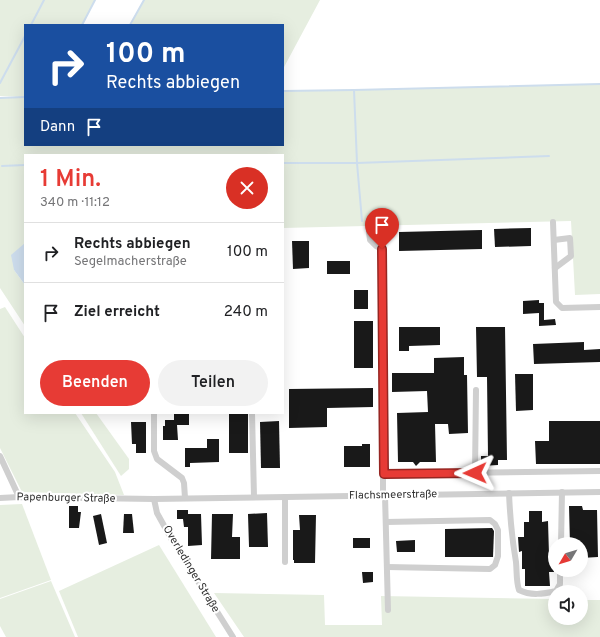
<!DOCTYPE html>
<html lang="de">
<head>
<meta charset="utf-8">
<style>
	:root { --surface:#fff; --page:#f2f2f2; --text:#202124; --muted:#757577; --line:#e0e0e0; --accent:#e73b35 }
	body { margin:0; font-family:Overpass,sans-serif; background:var(--page); color:var(--text); height:100vh; display:flex; flex-direction:column; font-size:15px; white-space:nowrap }
	* { box-sizing:border-box; margin:0 }
	p { font-size:13px; color:var(--muted) }
	.icon { flex:none; width:22px; height:22px; fill:none; stroke:currentColor; stroke-width:2; stroke-linecap:round; stroke-linejoin:round }
	.map { position:relative; flex:1; overflow:hidden }
	.panel { position:absolute; left:24px; top:154px; width:260px; height:260px; display:flex; flex-direction:column; background:var(--surface); border-radius:0px; box-shadow:0 4px 16px #0002 }
	.panel>* { flex:none }
	.guide { position:absolute; left:24px; top:24px; width:260px; height:122px; border-radius:0px; box-shadow:0 4px 16px #0002; background:#1a4fa0; color:#fff; overflow:hidden }
	.needle { width:26px; rotate:232deg }
	.tools { position:absolute; left:548px; top:537px; display:grid; gap:8px }
	.tools a { display:grid; place-items:center; width:40px; height:40px; border-radius:50%; background:var(--surface); box-shadow:0 4px 16px #0002; font-size:20px }
	.pin { position:absolute; display:grid; place-items:center; width:34px; height:34px; color:#fff; margin:-41px -17px; border-radius:50% 50% 50% 0; rotate:-45deg; box-shadow:0 0 4px #0007 }
	.pin .icon { rotate:45deg }
	.me { position:absolute; width:44px; margin:-22px; rotate:269deg; stroke-linejoin:round; filter:drop-shadow(0 0 3px #0008) }
	.turn { display:flex; align-items:center; gap:14px; height:84px; padding:0 16px; font-size:18px }
	.turn .icon { width:52px; height:52px; stroke-width:2.5 }
	.turn b { display:block; font-size:28px; line-height:34px }
	.then { display:flex; align-items:center; height:38px; padding:0 16px; background:#0003; gap:8px; font-size:15px }
	.round { display:grid; place-items:center; flex:none; width:42px; height:42px; border-radius:21px; background:var(--page) }
	.overview { display:flex; align-items:center; justify-content:space-between; height:68px; padding:0 16px }
	h1 { font-size:24px; font-weight:600; line-height:30px; color:var(--accent) }
	.cta { display:flex; gap:8px; margin-top:auto; padding:8px 16px }
	.cta a { flex:1; height:46px; border-radius:24px; background:var(--accent); color:#fff; font-size:16px; font-weight:600; line-height:46px; text-align:center }
	.cta a+a { background:var(--page); color:var(--text) }
	ul { padding:0; list-style:none }
	li { display:flex; align-items:center; gap:12px; height:60px; padding:0 16px; border-top:1px solid var(--line) }
	li div { flex:1 }
	li b { display:block; font-size:15px }
	li em { font-style:normal }
	.map>svg:first-child { display:block }
	.green { fill:#e6eee0 }
	.water { fill:#cddded }
	.lines { fill:none; stroke-linecap:round; stroke-linejoin:round }
	.stream { stroke:#cddded; stroke-width:2 }
	.building { fill:#191919 }
	.minor { stroke:#cfcfcf; stroke-width:6 }
	.route-casing { stroke:#962622; stroke-width:10 }
	.route { stroke:#e73b35; stroke-width:7 }
	.labels { text-anchor:middle; dominant-baseline:central; stroke-width:4; stroke-linejoin:round; paint-order:stroke }
	.street-label { font-size:11px; fill:#323232; stroke:#fff }
</style>
</head>
<body>
<div class="map">
<svg width="600" height="637" viewBox="0 0 600 637">
	<rect width="100%" height="100%" fill="#fff"/>
	<g class="green">
		<path d="M0,0H95L82,25H25V97L0,96Z"/>
		<path d="M144,0H320L283,69V25H131Z"/>
		<path d="M600,84V294L575,295L571,221L283,228V155H25V243L14,270L25,285V326L0,288V98L25,97V145H283V91Z"/>
		<path d="M5,307L25,338V413H75L115,472L124,495L22,492L0,448V309Z"/>
		<path d="M81,413H96L129,459V469L121,476Z"/>
		<path d="M22,504L51,580L0,598V505Z"/>
		<path d="M159,545L216,637H78L59,591Z"/>
		<path d="M51,581L75,637H6L0,626V599Z"/>
		<path d="M214,593L324,595L325,625H382L381,596L555,599V618H581V600H600V637H244Z"/>
	</g>
	<path class="water" d="M25,243V285L14,270L11,255Z"/>
	<g class="lines">
		<g class="stream">
			<path d="M31,25L44,0"/>
			<path d="M82,25L95,0"/>
			<path d="M130,25L144,0"/>
			<path d="M0,83L25,36"/>
			<path d="M283,91L354,90"/>
			<path d="M0,98L25,97"/>
			<path d="M283,163H357L549,156"/>
			<path d="M2,166L25,165"/>
			<path d="M362,221L357,163L354,90L600,84"/>
		</g>
	</g>
	<g class="building">
		<path d="M531,228V246L495,247L494,229Z"/>
		<path d="M482,230V249L399,251V232Z"/>
		<path d="M292,241H309V268L293,269Z"/>
		<rect x="327" y="261" width="23" height="13"/>
		<rect x="354" y="290" width="14" height="19"/>
		<path d="M539,300V303H544V320L555,319L556,325L539,326V313L523,314V301Z"/>
		<rect x="354" y="321" width="19" height="47"/>
		<path d="M399,327H440V345L409,346V351H399Z"/>
		<path d="M476,327H505L507,460H498V465L481,466V456H488L487,377H477Z"/>
		<path d="M584,342V350L600,349V362L534,364L533,344Z"/>
		<path d="M464,357V375H467L468,433L449,434L448,424H435L436,462H420L416,466L413,462H398L397,413L428,412L427,391L392,392V373H434V358Z"/>
		<path d="M515,374H533V410L516,411Z"/>
		<path d="M373,388V407L327,408V427L289,428V389Z"/>
		<path d="M174,413H189V425H177L178,440H163V426H165V420H174Z"/>
		<rect x="229" y="413" width="19" height="40"/>
		<path d="M279,421L280,468H261L260,422Z"/>
		<path d="M549,421H600V464H536L535,441H549Z"/>
		<path d="M131,422H146V453H136V444H132Z"/>
		<path d="M207,439H219V462L190,463V467H185V448H207Z"/>
		<path d="M362,444H370V467H344V446H362Z"/>
		<path d="M69,506H78V512H81L79,528H69Z"/>
		<path d="M569,506H582L583,510H597L598,557L581,558V544H570Z"/>
		<path d="M177,510H188V514H201L202,545L188,546V527H184L183,519H177Z"/>
		<path d="M529,511H542V522L548,521L549,555H554V572H549L550,586H525V569H522V551L519,552L518,537H524V522H529Z"/>
		<path d="M267,513L268,547H249L248,514Z"/>
		<path d="M101,514L107,543L99,545L93,516Z"/>
		<path d="M124,514H132L134,533H123Z"/>
		<path d="M212,514H233L232,537H240V559H211Z"/>
		<path d="M299,515H316L315,563H294V560H293V530H300Z"/>
		<path d="M492,528L494,531L493,557H445V529Z"/>
		<rect x="353" y="538" width="17" height="10"/>
		<path d="M415,540V552H397L396,541Z"/>
		<path d="M362,572H373V582L363,583Z"/>
	</g>
	<g class="lines">
		<g class="minor">
			<path d="M553,222L556,302L562,308L600,307"/>
			<path d="M554,240L570,238L571,256L555,268"/>
			<path d="M382,249L376,246L370,240L369,232L372,230L383,229V496"/>
			<path d="M154,413V451L157,459L182,478L184,483L185,498"/>
			<path d="M252,413L254,497"/>
			<path d="M0,456L19,497"/>
			<path d="M475,473L476,390"/>
			<path d="M384,474L600,471"/>
			<path d="M509,493C510,517 512,539 516,562C517,572 516,581 519,590C531,596 543,594 556,591L560,584V570"/>
			<path d="M385,495L388,610"/>
			<path d="M285,497V562"/>
			<path d="M0,498L19,497L154,499L600,492"/>
			<path d="M154,499L157,513L172,540L233,637"/>
			<path d="M386,522L490,520L495,524L498,530V556L495,565L490,569L387,567"/>
			<path d="M561,544L562,492"/>
		</g>
	</g>
	<g class="lines">
		<defs>
			<path id="route" d="M382,249L384,474L475,473"/>
		</defs>
		<use href="#route" class="route-casing"/>
		<use href="#route" class="route"/>
	</g>
	<g class="labels">
		<g class="street-label">
			<text transform="translate(393 495) rotate(-1)">Flachsmeerstraße</text>
			<text transform="translate(66 498) rotate(1)">Papenburger Straße</text>
			<text transform="translate(191 569) rotate(59)">Overledinger Straße</text>
		</g>
	</g>
</svg>
<div class="tools">
<a><svg class="needle" viewBox="-14 -14 28 28"><path d="M0-13l5 13h-10z" fill="#e53935"/><path d="M0 13l5-13h-10z" fill="#757577"/></svg></a>
<a><svg class="icon" aria-label="sound" viewBox="0 0 24 24"><path d="M4 9h4l5-4v14l-5-4H4zM17 9q2 3 0 6"/></svg></a>
</div>
<div class="pin" style="left:382px;top:249px;background:#d93025"><svg class="icon" aria-label="arrive" viewBox="0 0 24 24"><path d="M6 21V4h12l-3 4 3 4H6"/></svg></div>
<svg class="me" style="left:475px;top:473px" viewBox="-20 -20 40 40"><path d="M0-17L14 15 0 8-14 15z" fill="#e73b35" stroke="#fff" stroke-width="4"/></svg>
<div class="guide">
<div class="turn"><svg class="icon" aria-label="right" viewBox="0 0 24 24"><path d="M7 20v-9h11M14 6l5 5-5 5"/></svg><div><b>100 m</b>Rechts abbiegen</div></div>
<div class="then">Dann<svg class="icon" aria-label="arrive" viewBox="0 0 24 24"><path d="M6 21V4h12l-3 4 3 4H6"/></svg></div>
</div>
<section class="panel">
<div class="overview"><div><h1>1 Min.</h1><p>340 m · 11:12</p></div><a class="round" style="background:#d93025;color:#fff"><svg class="icon" aria-label="close" viewBox="0 0 24 24"><path d="M6 6l12 12M18 6L6 18"/></svg></a></div>
<ul>
<li><svg class="icon" aria-label="right" viewBox="0 0 24 24"><path d="M7 20v-9h11M14 6l5 5-5 5"/></svg><div><b>Rechts abbiegen</b><p>Segelmacherstraße</p></div><em>100 m</em></li>
<li><svg class="icon" aria-label="arrive" viewBox="0 0 24 24"><path d="M6 21V4h12l-3 4 3 4H6"/></svg><div><b>Ziel erreicht</b></div><em>240 m</em></li>
</ul>
<div class="cta"><a>Beenden</a><a>Teilen</a></div>
</section>
</div>
</body>
</html>
